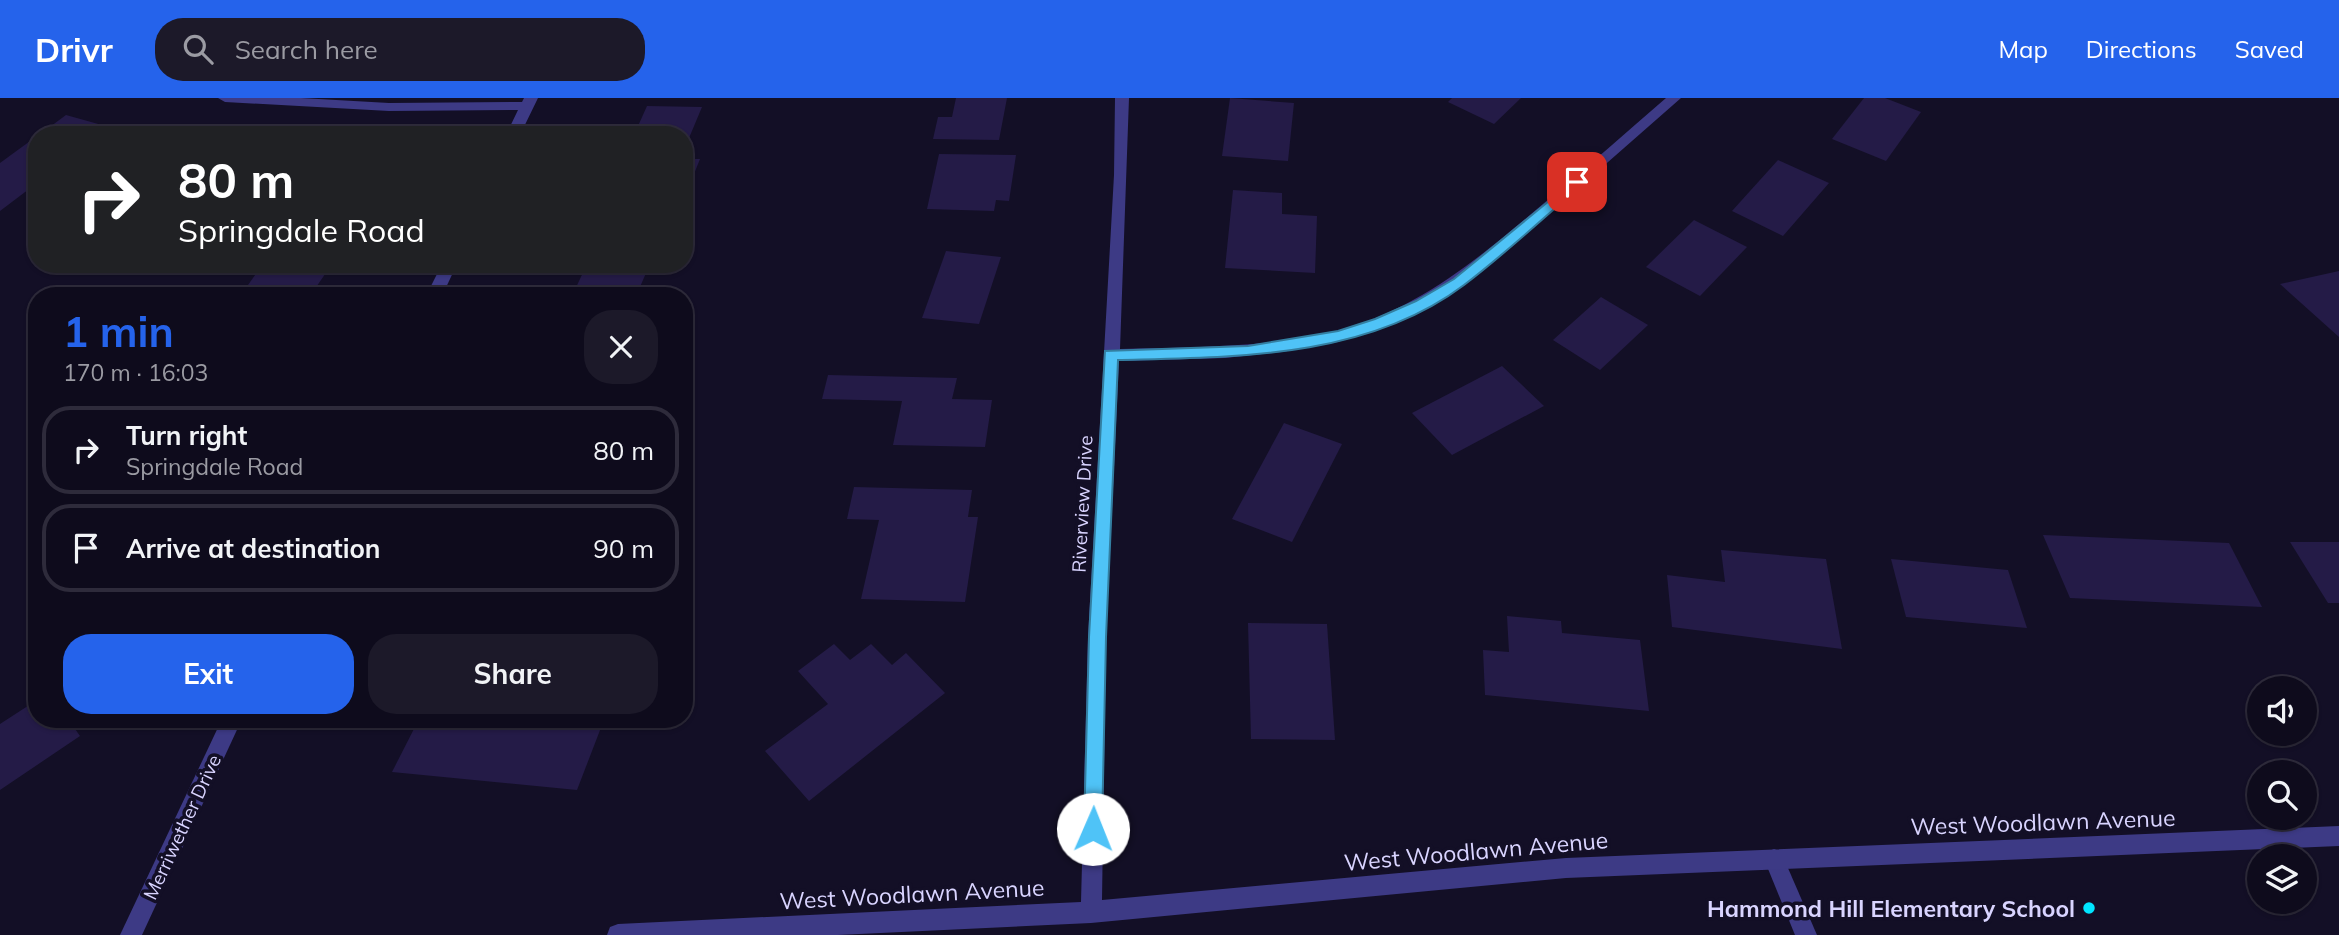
<!DOCTYPE html>
<html lang="en">
<head>
<meta charset="utf-8">
<style>
	:root { --surface:#0e0b1c; --page:#1c1929; --text:#f1f3f6; --muted:#9b9ba3; --line:#2e2b3b; --accent:#2563eb }
	body { margin:0; font-family:Mulish,sans-serif; background:var(--page); color:var(--text); height:100vh; display:flex; flex-direction:column; font-size:26px; white-space:nowrap }
	* { box-sizing:border-box; margin:0 }
	p { font-size:23px; color:var(--muted) }
	.icon { flex:none; width:38px; height:38px; fill:none; stroke:currentColor; stroke-width:2; stroke-linecap:round; stroke-linejoin:round }
	.map { position:relative; flex:1; overflow:hidden }
	.drawer { position:absolute; left:28px; top:189px; width:665px; height:441px; display:flex; flex-direction:column; background:var(--surface); border-radius:28px; box-shadow:0 2px 5px #0004,0 0 0 2px var(--line) }
	.drawer>* { flex:none }
	.banner { position:absolute; left:28px; top:28px; width:665px; height:147px; border-radius:28px; box-shadow:0 2px 5px #0004,0 0 0 2px var(--line); background:#202124; color:#fff; overflow:hidden }
	.buttons { position:absolute; left:2247px; top:578px; display:grid; gap:14px }
	.buttons a { display:grid; place-items:center; width:70px; height:70px; border-radius:50%; background:var(--surface); box-shadow:0 2px 5px #0004,0 0 0 2px var(--line); font-size:35px }
	.pin { position:absolute; display:grid; place-items:center; width:60px; height:60px; color:#fff; margin:-30px; border-radius:14px; box-shadow:0 4px 10px #0006 }
	.me { position:absolute; width:77px; margin:-38px; rotate:1deg; stroke-linejoin:round; filter:drop-shadow(0 0 5px #0008) }
	.turn { display:flex; align-items:center; gap:24px; height:147px; padding:0 35px; font-size:32px }
	.turn .icon { width:91px; height:91px; stroke-width:2.5 }
	.turn b { display:block; font-size:49px; line-height:60px }
	.round { display:grid; place-items:center; flex:none; width:74px; height:74px; border-radius:28px; background:var(--page) }
	.overview { display:flex; align-items:center; justify-content:space-between; height:119px; padding:0 35px }
	h1 { font-size:42px; font-weight:700; line-height:52px; color:var(--accent) }
	.action { display:flex; gap:14px; margin-top:auto; padding:14px 35px }
	.action a { flex:1; height:80px; border-radius:28px; background:var(--accent); color:#fff; font-size:28px; font-weight:700; line-height:80px; text-align:center }
	.action a+a { background:var(--page); color:var(--text) }
	ul { padding:0; list-style:none }
	li { display:flex; align-items:center; gap:21px; height:88px; margin:0 14px 10px; padding:0 21px; border:4px solid var(--line); border-radius:28px }
	li div { flex:1 }
	li b { display:block; font-size:26px }
	li em { font-style:normal }
	header { display:flex; align-items:center; gap:42px; box-sizing:border-box; height:98px; padding:0 35px; background:var(--accent); color:#fff }
	header strong { font-size:33px }
	nav { display:flex; gap:38px; margin-inline-start:auto; font-size:24px }
	.search { width:490px; height:63px; background:var(--page); display:flex; align-items:center; gap:18px; box-sizing:border-box; padding:0 24px; border-radius:28px; color:var(--muted); font-size:26px }
	.map>svg:first-child { display:block }
	.building { fill:#241b47 }
	.lines { fill:none; stroke-linecap:round; stroke-linejoin:round }
	.service { fill:#3d3a85; fill-rule:evenodd }
	.minor { fill:#3d3a85; fill-rule:evenodd }
	.route { fill:#4fc3f7; stroke:#337fa1; stroke-width:2 }
	.poi-dot { fill:#00e5ff; stroke:#130f26; stroke-width:2.5 }
	.labels { text-anchor:middle; dominant-baseline:central; stroke-width:7; stroke-linejoin:round; paint-order:stroke }
	.street-label { font-size:19px; fill:#d9d4ff; stroke:#130f26 }
	.near-street-label { font-size:23px; fill:#d9d4ff; stroke:#130f26 }
	.near-poi-label { font-size:23px; font-weight:bold; fill:#d9d4ff; stroke:#130f26; text-anchor:end }
</style>
</head>
<body>
<header>
<strong>Drivr</strong>
<div class="search"><svg class="icon" aria-label="search" viewBox="0 0 24 24"><circle cx="10" cy="10" r="6"/><path d="M15 15l6 6"/></svg>Search here</div>
<nav><a>Map</a><a>Directions</a><a>Saved</a></nav>
</header>
<div class="map">
<svg width="2339" height="837" viewBox="0 0 2339 837">
	<rect width="100%" height="100%" fill="#130f26"/>
	<g class="building">
		<path d="M956,0H1007L999,42L933,41L938,19H952Z"/>
		<path d="M1230,0L1294,5L1288,63L1222,58Z"/>
		<path d="M1452,0H1521L1494,26L1448,4Z"/>
		<path d="M1864,0H1885L1921,14L1886,63L1832,41Z"/>
		<path d="M647,8L702,9L684,52V37H634Z"/>
		<path d="M66,17L109,29L98,37H39Z"/>
		<path d="M37,38V85L0,113V65Z"/>
		<path d="M939,56L1016,57L1009,103L996,102L994,113L927,111Z"/>
		<path d="M684,61H700L688,91H684Z"/>
		<path d="M1778,62L1829,85L1783,138L1732,113Z"/>
		<path d="M1233,92L1282,95V116L1317,118L1315,175L1225,170Z"/>
		<path d="M1694,122L1747,149L1700,198L1646,169Z"/>
		<path d="M946,153L1001,159L979,226L922,220Z"/>
		<path d="M263,166H332L310,198H220L224,193L243,194Z"/>
		<path d="M587,166H650L636,198H572Z"/>
		<path d="M2339,173V239L2280,186Z"/>
		<path d="M1601,199L1648,227L1600,272L1553,242Z"/>
		<path d="M1502,268L1544,308L1452,357L1412,315Z"/>
		<path d="M828,277L957,280L952,301L992,302L985,349L893,347L902,303L822,301Z"/>
		<path d="M1284,325L1342,346L1292,444L1232,421Z"/>
		<path d="M854,389L972,392L968,419H978L965,504L861,501L879,422L847,421Z"/>
		<path d="M2043,437L2229,445L2262,509L2070,500Z"/>
		<path d="M2290,444H2339V505H2328Z"/>
		<path d="M1721,452L1826,461L1842,551L1672,529L1667,477L1725,484Z"/>
		<path d="M1891,461L2008,472L2027,530L1906,519Z"/>
		<path d="M1507,518L1561,523L1562,535L1640,542L1649,613L1485,597L1483,552L1509,554Z"/>
		<path d="M1248,525L1327,526L1335,642L1251,641Z"/>
		<path d="M834,546L850,562L871,546L892,567L906,555L945,595L809,703L765,653L828,606L798,573Z"/>
		<path d="M37,602V621H68L80,638L0,692V626Z"/>
		<path d="M419,621H541L602,627L577,692L392,674Z"/>
	</g>
	<g class="lines">
		<path class="service" d="M1774,751L1781,754L1817,837H1795L1764,761L1767,754Z"/>
		<g class="minor">
			<path d="M218,0H301L389,5L522,4L524,0H538L520,37H506L518,12L389,13L225,4Z"/>
			<path d="M1115,0H1129L1120,251C1192,249 1265,250 1336,233C1420,212 1485,155 1550,100C1589,67 1627,34 1666,0H1681L1509,151L1459,188L1405,220L1338,244L1282,254L1225,260L1119,263L1106,539L1102,802L1566,760L2339,728V748L1566,780L1091,825L838,837H607L610,829L618,826L1081,804L1088,539L1114,77Z"/>
			<path d="M442,166H457L442,198H426Z"/>
			<path d="M222,621H242L142,837H120Z"/>
		</g>
	</g>
	<path class="route" d="M1577,80L1584,84L1582,87C1543,120 1505,156 1464,187C1366,261 1234,259 1118,262L1106,539L1102,731L1100,738L1093,740L1086,738L1084,731L1089,539L1105,253L1248,248L1338,233L1375,221L1416,203L1454,181Z"/>
	<circle class="poi-dot" cx="2089" cy="810" r="7"/>
	<g class="labels">
		<g class="street-label">
			<text transform="translate(1082 406) rotate(-87)">Riverview Drive</text>
			<text transform="translate(182 729) rotate(-65)">Merriwether Drive</text>
		</g>
		<g class="near-street-label">
			<text transform="translate(2043 724) rotate(-2)">West Woodlawn Avenue</text>
			<text transform="translate(1476 753) rotate(-5)">West Woodlawn Avenue</text>
			<text transform="translate(912 796) rotate(-3)">West Woodlawn Avenue</text>
		</g>
		<g class="near-poi-label">
			<text x="2075" y="810">Hammond Hill Elementary School</text>
		</g>
	</g>
</svg>
<div class="buttons">
<a><svg class="icon" aria-label="sound" viewBox="0 0 24 24"><path d="M4 9h4l5-4v14l-5-4H4zM17 9q2 3 0 6"/></svg></a>
<a><svg class="icon" aria-label="search" viewBox="0 0 24 24"><circle cx="10" cy="10" r="6"/><path d="M15 15l6 6"/></svg></a>
<a><svg class="icon" aria-label="layers" viewBox="0 0 24 24"><path d="M12 4l9 5-9 5-9-5zM3 14l9 5 9-5"/></svg></a>
</div>
<div class="pin" style="left:1577px;top:84px;background:#d93025"><svg class="icon" aria-label="arrive" viewBox="0 0 24 24"><path d="M6 21V4h12l-3 4 3 4H6"/></svg></div>
<svg class="me" style="left:1093px;top:731px" viewBox="-20 -20 40 40"><circle r="19" fill="#fff"/><path d="M0-13L10 11 0 6-10 11z" fill="#4fc3f7"/></svg>
<div class="banner">
<div class="turn"><svg class="icon" aria-label="right" viewBox="0 0 24 24"><path d="M7 20v-9h11M14 6l5 5-5 5"/></svg><div><b>80 m</b>Springdale Road</div></div>
</div>
<section class="drawer">
<div class="overview"><div><h1>1 min</h1><p>170 m · 16:03</p></div><a class="round"><svg class="icon" aria-label="close" viewBox="0 0 24 24"><path d="M6 6l12 12M18 6L6 18"/></svg></a></div>
<ul>
<li><svg class="icon" aria-label="right" viewBox="0 0 24 24"><path d="M7 20v-9h11M14 6l5 5-5 5"/></svg><div><b>Turn right</b><p>Springdale Road</p></div><em>80 m</em></li>
<li><svg class="icon" aria-label="arrive" viewBox="0 0 24 24"><path d="M6 21V4h12l-3 4 3 4H6"/></svg><div><b>Arrive at destination</b></div><em>90 m</em></li>
</ul>
<div class="action"><a>Exit</a><a>Share</a></div>
</section>
</div>
</body>
</html>
